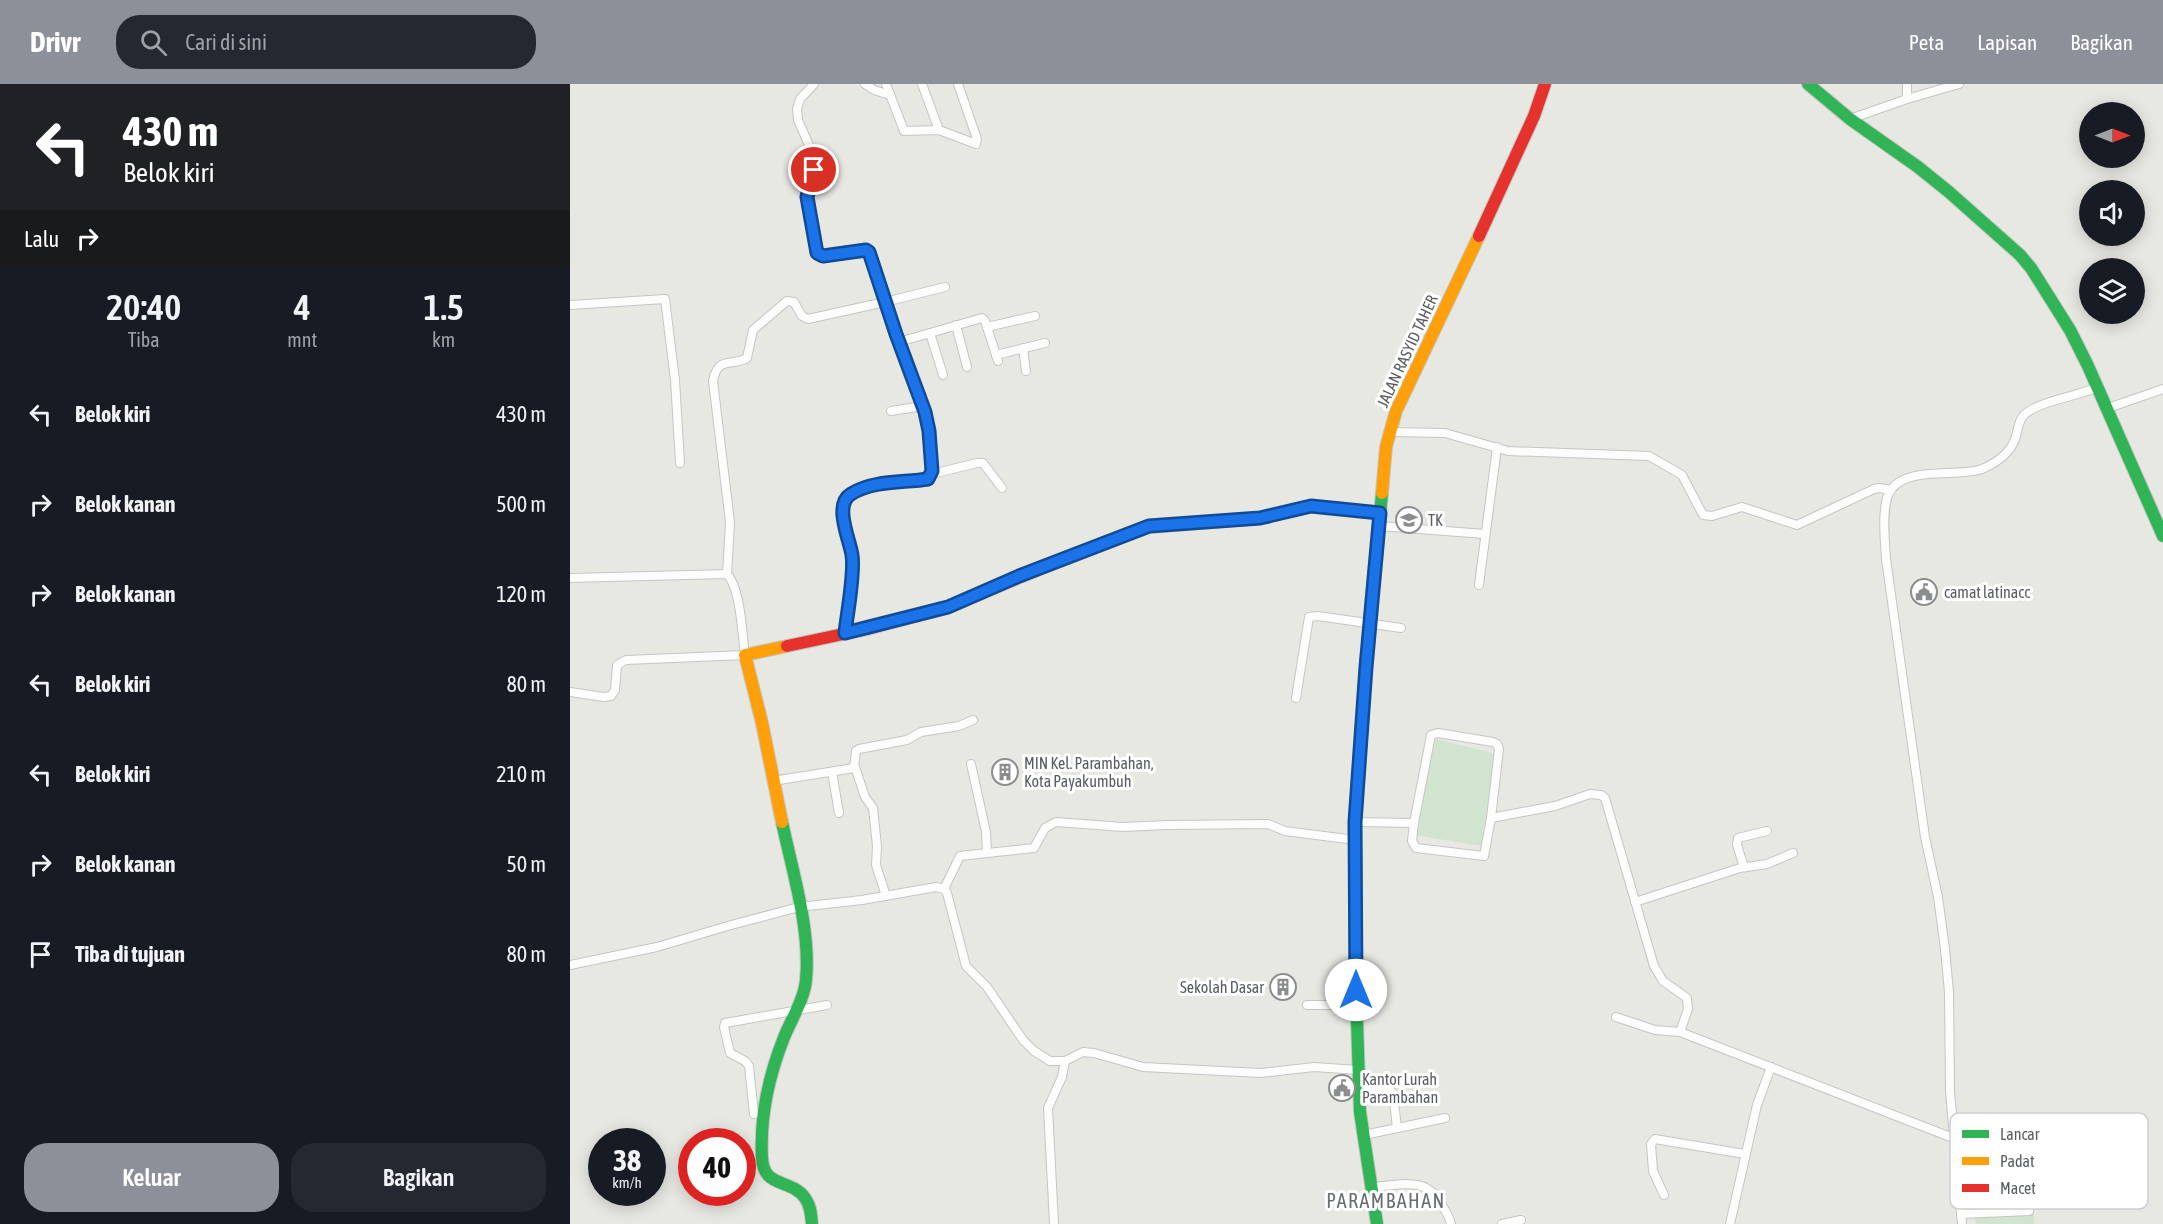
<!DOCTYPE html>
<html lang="id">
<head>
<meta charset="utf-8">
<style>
	:root { --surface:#171b24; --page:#242831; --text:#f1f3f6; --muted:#9ea1a6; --accent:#8c9099 }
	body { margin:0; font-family:"Asap Condensed",sans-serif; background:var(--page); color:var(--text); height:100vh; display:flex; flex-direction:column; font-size:22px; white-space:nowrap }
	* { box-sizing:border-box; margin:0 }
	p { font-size:20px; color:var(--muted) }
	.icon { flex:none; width:33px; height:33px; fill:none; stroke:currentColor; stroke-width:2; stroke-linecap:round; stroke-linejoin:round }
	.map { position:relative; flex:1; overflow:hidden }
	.details { display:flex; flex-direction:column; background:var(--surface); width:570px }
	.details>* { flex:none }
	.top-card { background:#202124; color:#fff; overflow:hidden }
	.needle { width:39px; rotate:90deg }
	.buttons { position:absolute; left:1509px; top:18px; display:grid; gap:12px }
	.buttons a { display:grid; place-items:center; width:66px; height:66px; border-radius:50%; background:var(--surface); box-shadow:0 3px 15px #0003; font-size:30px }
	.speed { position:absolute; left:18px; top:1044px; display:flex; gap:12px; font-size:30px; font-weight:700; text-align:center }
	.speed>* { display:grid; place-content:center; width:78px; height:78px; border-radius:50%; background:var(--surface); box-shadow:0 3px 15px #0003; line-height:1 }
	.speed small { font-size:15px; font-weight:400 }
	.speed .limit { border:9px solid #d22; background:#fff; color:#111 }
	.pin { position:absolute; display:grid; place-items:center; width:51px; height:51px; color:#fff; margin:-26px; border:3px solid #fff; border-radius:50%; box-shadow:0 2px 6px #0007 }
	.me { position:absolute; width:66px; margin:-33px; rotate:0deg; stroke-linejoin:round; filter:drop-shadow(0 0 4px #0008) }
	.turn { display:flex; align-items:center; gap:21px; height:126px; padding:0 24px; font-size:27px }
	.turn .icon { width:78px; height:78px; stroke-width:2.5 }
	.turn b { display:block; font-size:42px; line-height:51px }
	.then { display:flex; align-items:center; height:57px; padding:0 24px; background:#0003; gap:12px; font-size:22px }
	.eta { display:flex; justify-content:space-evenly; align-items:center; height:102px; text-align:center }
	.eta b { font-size:36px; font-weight:600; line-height:42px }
	.cta { display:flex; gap:12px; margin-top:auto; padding:12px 24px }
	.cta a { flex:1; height:69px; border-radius:24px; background:var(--accent); color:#fff; font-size:24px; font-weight:600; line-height:69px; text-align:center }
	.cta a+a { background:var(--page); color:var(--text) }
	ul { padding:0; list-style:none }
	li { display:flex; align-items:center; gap:18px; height:90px; padding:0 24px }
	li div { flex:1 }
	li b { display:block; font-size:22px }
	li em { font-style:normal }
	header { display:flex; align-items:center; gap:36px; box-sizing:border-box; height:84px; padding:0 30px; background:var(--accent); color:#fff }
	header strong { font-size:28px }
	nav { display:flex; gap:33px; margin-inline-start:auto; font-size:21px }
	.search { width:420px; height:54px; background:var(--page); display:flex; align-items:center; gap:15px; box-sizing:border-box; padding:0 21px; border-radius:24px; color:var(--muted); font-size:22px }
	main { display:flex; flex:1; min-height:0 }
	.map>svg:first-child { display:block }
	.pitch { fill:#d1e4cf }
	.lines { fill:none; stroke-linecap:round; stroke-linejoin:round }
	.street-casing { stroke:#c5c5c5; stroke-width:10 }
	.fast-casing { stroke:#c4c5c3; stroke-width:14 }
	.slow-casing { stroke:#c4c5c3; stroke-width:14 }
	.jam-casing { stroke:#c4c5c3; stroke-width:14 }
	.street { stroke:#fcfcfb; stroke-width:8 }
	.fast { stroke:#30b455; stroke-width:12 }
	.slow { stroke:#ff9f0a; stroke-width:12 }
	.jam { stroke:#e5322d; stroke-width:12 }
	.route-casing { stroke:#114b97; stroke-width:15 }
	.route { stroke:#1a73e8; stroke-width:10 }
	.labels { text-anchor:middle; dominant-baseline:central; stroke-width:6; stroke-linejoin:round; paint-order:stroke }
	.street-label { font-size:16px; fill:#595c60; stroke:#fff }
	.poi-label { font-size:16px; fill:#595c60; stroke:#fff; text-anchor:start }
	.quarter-label { font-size:20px; letter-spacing:1.5px; fill:#6a6e72; stroke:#fff }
	.key { fill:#fff; stroke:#cdcecf; stroke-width:1.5 }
	.key-label { font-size:16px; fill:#595c60 }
</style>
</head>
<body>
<header>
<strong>Drivr</strong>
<div class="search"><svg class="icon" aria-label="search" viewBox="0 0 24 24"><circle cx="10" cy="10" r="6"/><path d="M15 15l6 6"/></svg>Cari di sini</div>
<nav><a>Peta</a><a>Lapisan</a><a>Bagikan</a></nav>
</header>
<main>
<section class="details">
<div class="top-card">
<div class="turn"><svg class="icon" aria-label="left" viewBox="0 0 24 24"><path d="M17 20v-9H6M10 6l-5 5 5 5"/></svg><div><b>430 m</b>Belok kiri</div></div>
<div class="then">Lalu<svg class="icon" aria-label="right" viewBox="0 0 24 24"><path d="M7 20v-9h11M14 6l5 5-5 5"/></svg></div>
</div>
<div class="eta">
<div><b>20:40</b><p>Tiba</p></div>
<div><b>4</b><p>mnt</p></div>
<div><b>1.5</b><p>km</p></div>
</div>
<ul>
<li><svg class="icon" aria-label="left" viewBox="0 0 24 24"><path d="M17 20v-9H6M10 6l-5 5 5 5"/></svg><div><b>Belok kiri</b></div><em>430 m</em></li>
<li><svg class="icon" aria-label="right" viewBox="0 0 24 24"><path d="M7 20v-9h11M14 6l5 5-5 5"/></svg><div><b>Belok kanan</b></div><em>500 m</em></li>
<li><svg class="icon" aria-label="right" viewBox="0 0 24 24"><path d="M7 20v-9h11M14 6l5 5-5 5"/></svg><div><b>Belok kanan</b></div><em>120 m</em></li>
<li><svg class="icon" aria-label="left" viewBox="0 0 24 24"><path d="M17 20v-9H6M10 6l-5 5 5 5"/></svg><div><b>Belok kiri</b></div><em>80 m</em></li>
<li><svg class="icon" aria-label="left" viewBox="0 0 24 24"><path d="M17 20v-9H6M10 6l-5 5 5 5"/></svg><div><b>Belok kiri</b></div><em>210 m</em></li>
<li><svg class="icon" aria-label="right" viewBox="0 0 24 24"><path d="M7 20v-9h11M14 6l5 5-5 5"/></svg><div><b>Belok kanan</b></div><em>50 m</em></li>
<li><svg class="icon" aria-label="arrive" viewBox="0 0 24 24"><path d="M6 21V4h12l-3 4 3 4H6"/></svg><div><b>Tiba di tujuan</b></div><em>80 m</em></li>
</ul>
<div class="cta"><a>Keluar</a><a>Bagikan</a></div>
</section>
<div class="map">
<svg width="1593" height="1140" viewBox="0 0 1593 1140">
	<rect width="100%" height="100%" fill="#e8e8e3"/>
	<g class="pitch">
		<path d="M866,655L926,670L912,762L844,751Z"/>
		<path d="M1463,1116L1464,1140H1406L1402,1118Z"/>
	</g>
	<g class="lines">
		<defs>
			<g id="street">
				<path d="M244,0L230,15L227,25L228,36L242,68L244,79L237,113L247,169L253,172L297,166L300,170L315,218L375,203"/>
				<path d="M295,0L304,6L320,11"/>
				<path d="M316,0L334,47L369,46L406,60L407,55L388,0"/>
				<path d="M352,0L369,46"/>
				<path d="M1337,15L1389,0"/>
				<path d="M1280,35L1337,15V0"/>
				<path d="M0,221L95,215L105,296L110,379"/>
				<path d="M386,241L397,283"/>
				<path d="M417,243L465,232"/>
				<path d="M360,249L373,291"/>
				<path d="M329,258L412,234L415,237L428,277"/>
				<path d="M453,264L456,287"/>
				<path d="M426,271L475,259"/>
				<path d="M1538,324L1593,305"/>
				<path d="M321,327L353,322"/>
				<path d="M819,348L875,349L938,367L1079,372L1112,391L1133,431L1142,432L1172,423L1227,441L1304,405L1309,404L1321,406"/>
				<path d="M362,390L407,379H413L432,404"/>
				<path d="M809,442L915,450"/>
				<path d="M157,490L160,438L143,297C148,271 162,283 177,274L183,246L217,217L224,218L232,232L238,235L315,218L355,328L359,347L362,390L358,395L354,396L322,397L287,407L277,414L274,419V435L283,477L275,549"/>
				<path d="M0,494L157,490C171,505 172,550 175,571L56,576L47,581L45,606L41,612L34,613L0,608"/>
				<path d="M909,501L927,363"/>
				<path d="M726,614L739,533L748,532L831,544"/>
				<path d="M285,683L295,713L303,724L307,762L306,781L316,812"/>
				<path d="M262,688L269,729"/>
				<path d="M203,697L284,684L286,667L289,665L337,656L351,648L389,642L403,636"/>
				<path d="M921,734L985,722L1020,710L1031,711L1035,714L1084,882L1093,897L1117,914L1118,925L1110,948"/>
				<path d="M785,738L844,739L842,757L846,764L914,772L921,734L929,665L927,660L923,658L868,649L861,651L844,739"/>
				<path d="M417,769L464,764L475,744L486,738L553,743L597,741L698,740L715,747L785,756"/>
				<path d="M1174,783L1167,761L1168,754L1197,747"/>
				<path d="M374,805L390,772L417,769L416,748L401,680"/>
				<path d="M1065,818L1170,784L1197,780L1223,769"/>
				<path d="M0,881L87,863L161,841L229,823L292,816L366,803L374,805L377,809L396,882L417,903L453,956L464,967L480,977H495L513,968L524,969L573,983L691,989L744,983L788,986"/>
				<path d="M737,921H786"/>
				<path d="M1046,933L1085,946L1110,948L1383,1054"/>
				<path d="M789,1005L815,1004L823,1009L827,1044"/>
				<path d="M184,1030L179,982L175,977L160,969L154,943L155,939L257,921"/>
				<path d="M794,1051L875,1034"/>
				<path d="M802,1103C833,1101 857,1091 873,1123C876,1128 880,1134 881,1140"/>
				<path d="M1094,1111L1083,1087L1081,1060L1085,1055L1175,1070"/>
				<path d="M1391,1130L1459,1127"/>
				<path d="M484,1140L478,1024L492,993L495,977"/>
				<path d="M932,1140L951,1136"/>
				<path d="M1160,1140L1187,1021L1201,983"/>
				<path d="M1392,1140L1380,1008L1379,908L1375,865L1368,813L1355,753L1316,475C1315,459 1311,421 1320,407C1337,381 1386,394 1412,385C1426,379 1440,369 1445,355C1448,347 1448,336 1455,330C1470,317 1508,312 1528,303"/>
			</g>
			<g id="fast">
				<path d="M1238,0L1280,35L1348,83L1379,108L1450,171L1461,184L1500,246L1518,282L1593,452"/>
				<path d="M484,479L579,443L690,434L741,422L810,429"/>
				<path d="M212,738C222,786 241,846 236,896C234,917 220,937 213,956C199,992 190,1034 192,1073C193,1105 221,1094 235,1114C241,1122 241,1131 242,1140"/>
				<path d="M807,1140L790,1028L786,906L785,738L796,583L812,409"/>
			</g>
			<g id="slow">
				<path d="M812,409L816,363L826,327L909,152"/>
				<path d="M212,738L192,639L175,571L217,562"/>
			</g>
			<g id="jam">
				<path d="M909,152L964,32L975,0"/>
				<path d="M217,562L297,545L378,523L484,479"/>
			</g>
		</defs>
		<use href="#street" class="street-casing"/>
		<use href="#fast" class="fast-casing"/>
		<use href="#slow" class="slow-casing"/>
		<use href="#jam" class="jam-casing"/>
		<use href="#street" class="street"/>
		<use href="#fast" class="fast"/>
		<use href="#slow" class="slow"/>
		<use href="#jam" class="jam"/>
	</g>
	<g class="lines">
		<defs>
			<path id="route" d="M244,86L237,113L247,169L253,172L296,166L299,168L326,250L355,328L359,347L362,387L358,395C334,399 303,396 281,410C263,421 280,456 282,471C285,489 277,530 275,549L378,523L449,492L579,442L690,434L741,422L810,429L796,583L785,738L786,906"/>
		</defs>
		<use href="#route" class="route-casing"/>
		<use href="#route" class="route"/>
	</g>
	<defs>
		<symbol id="school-ring" viewBox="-11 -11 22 22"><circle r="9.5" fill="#fff" stroke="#8b8d8e" stroke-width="1.5"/><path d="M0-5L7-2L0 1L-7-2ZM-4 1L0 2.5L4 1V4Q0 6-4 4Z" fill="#8b8d8e"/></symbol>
		<symbol id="civic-ring" viewBox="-11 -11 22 22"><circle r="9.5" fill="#fff" stroke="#8b8d8e" stroke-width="1.5"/><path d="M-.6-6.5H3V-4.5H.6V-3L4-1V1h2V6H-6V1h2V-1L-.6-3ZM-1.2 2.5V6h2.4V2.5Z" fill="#8b8d8e"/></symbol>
		<symbol id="building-ring" viewBox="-11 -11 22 22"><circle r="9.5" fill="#fff" stroke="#8b8d8e" stroke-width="1.5"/><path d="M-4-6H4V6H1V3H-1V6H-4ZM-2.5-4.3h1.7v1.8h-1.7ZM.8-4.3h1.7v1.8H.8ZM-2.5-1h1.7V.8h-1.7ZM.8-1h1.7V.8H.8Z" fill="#8b8d8e"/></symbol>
	</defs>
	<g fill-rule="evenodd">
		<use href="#school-ring" x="824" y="421" width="30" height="30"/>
		<use href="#civic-ring" x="1339" y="493" width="30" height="30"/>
		<use href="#building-ring" x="420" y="673" width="30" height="30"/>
		<use href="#building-ring" x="698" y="888" width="30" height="30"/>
		<use href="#civic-ring" x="757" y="989" width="30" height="30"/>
	</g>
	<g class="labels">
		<g class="street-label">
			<text transform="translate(837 267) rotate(-65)">JALAN RASYID TAHER</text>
		</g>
		<g class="poi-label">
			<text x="858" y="436">TK</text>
			<text x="1374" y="508">camat latinacc</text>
			<text x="454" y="679">MIN Kel. Parambahan,<tspan x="454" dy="18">Kota Payakumbuh</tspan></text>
			<text x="694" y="903" text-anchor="end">Sekolah Dasar</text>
			<text x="792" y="995">Kantor Lurah<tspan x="792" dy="18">Parambahan</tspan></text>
		</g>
		<g class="quarter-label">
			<text x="816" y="1116">PARAMBAHAN</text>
		</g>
	</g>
	<rect x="1380" y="1029" width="198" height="96" rx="9" class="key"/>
	<rect x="1392" y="1046" width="27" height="8" fill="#30b455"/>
	<rect x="1392" y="1073" width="27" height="8" fill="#ff9f0a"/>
	<rect x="1392" y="1100" width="27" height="8" fill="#e5322d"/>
	<g class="key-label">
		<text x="1430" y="1056">Lancar</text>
		<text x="1430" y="1083">Padat</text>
		<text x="1430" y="1110">Macet</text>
	</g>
</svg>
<div class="buttons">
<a><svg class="needle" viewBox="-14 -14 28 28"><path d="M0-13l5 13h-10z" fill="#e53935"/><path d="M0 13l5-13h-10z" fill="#9ea1a6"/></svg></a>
<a><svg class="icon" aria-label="sound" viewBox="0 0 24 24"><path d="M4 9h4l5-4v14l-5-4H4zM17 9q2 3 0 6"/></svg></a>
<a><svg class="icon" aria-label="layers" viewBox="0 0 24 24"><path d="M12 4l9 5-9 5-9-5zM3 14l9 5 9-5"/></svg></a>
</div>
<div class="speed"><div>38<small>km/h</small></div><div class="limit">40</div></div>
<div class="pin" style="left:244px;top:86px;background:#d93025"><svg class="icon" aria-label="arrive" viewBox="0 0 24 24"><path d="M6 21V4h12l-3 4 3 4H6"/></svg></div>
<svg class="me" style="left:786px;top:906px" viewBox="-20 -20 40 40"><circle r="19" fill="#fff"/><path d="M0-13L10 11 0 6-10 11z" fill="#1a73e8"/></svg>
</div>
</main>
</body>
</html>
